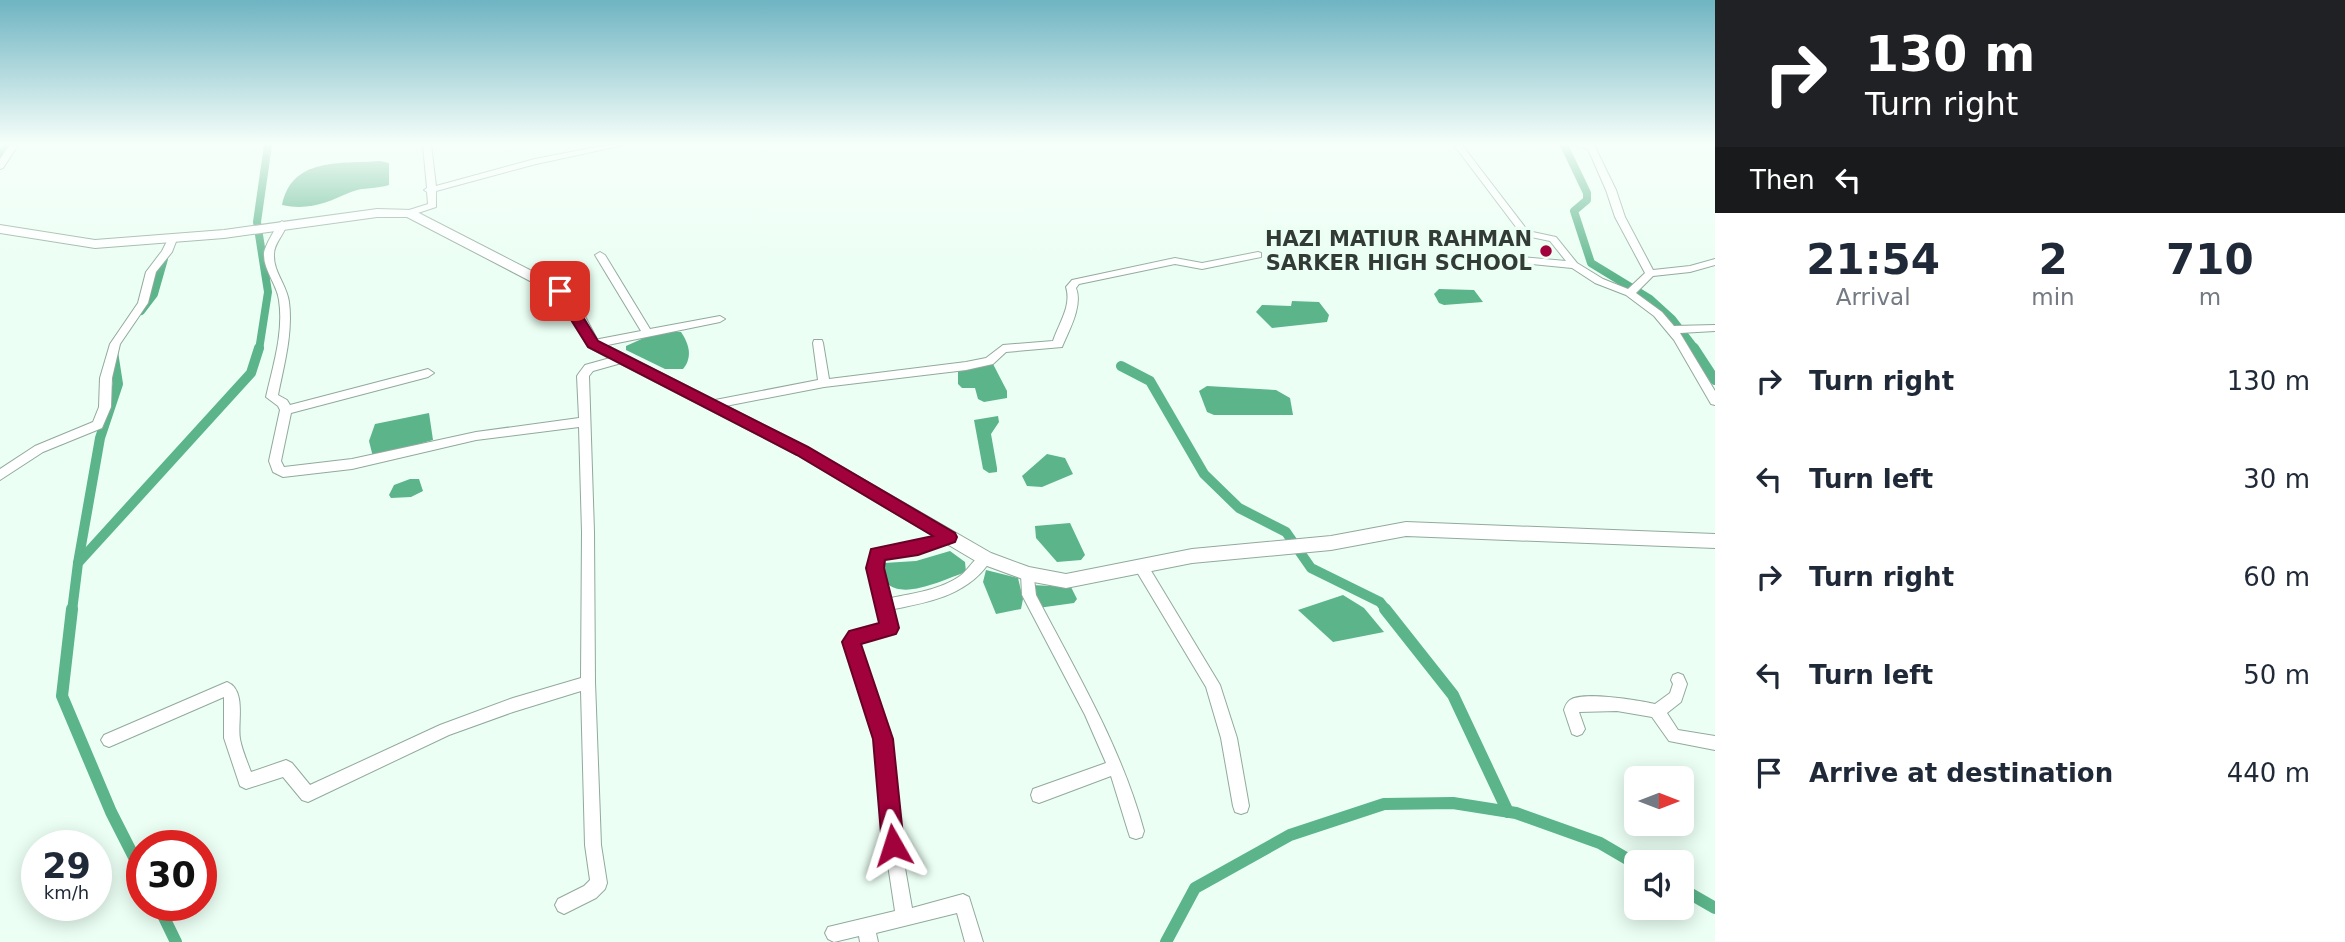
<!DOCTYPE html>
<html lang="en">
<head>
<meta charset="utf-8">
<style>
	:root { --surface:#fff; --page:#f6f6f7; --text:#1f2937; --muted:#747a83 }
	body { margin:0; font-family:"DejaVu Sans",sans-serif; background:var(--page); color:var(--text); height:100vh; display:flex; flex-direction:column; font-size:26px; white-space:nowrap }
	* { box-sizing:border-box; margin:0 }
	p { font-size:23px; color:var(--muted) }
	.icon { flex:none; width:38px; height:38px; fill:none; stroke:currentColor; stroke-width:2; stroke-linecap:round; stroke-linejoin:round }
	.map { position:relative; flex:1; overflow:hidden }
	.side { display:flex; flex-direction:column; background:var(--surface); width:630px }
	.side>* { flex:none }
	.top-card { background:#202124; color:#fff; overflow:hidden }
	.needle { width:46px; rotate:90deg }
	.controls { position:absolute; left:1624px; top:766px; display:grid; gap:14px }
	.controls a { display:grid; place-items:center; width:70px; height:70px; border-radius:10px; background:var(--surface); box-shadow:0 4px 18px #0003; font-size:35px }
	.speed { position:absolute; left:21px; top:830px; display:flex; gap:14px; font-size:35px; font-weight:700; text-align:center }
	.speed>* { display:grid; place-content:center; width:91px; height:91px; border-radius:50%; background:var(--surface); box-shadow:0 4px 18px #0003; line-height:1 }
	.speed small { font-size:18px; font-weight:400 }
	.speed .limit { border:10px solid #d22; background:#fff; color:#111 }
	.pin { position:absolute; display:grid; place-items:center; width:60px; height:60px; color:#fff; margin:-30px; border-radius:14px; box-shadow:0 4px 10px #0006 }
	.me { position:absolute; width:77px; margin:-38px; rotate:354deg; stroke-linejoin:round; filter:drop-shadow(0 0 5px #0008) }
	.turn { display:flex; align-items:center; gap:24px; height:147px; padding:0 35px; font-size:32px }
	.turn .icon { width:91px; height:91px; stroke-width:2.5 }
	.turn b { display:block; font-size:49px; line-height:60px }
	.then { display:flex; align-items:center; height:66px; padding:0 35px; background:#0003; gap:14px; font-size:26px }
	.eta { display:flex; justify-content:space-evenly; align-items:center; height:119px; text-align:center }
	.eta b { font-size:42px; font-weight:600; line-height:49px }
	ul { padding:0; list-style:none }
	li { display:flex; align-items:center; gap:21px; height:98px; padding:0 35px }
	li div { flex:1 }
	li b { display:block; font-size:26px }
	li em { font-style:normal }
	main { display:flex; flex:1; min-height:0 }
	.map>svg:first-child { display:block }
	.water { fill:#5bb48a }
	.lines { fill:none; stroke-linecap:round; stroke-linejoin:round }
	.canal-far2 { stroke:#5bb48a; stroke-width:8 }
	.canal-far1 { stroke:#5bb48a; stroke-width:10 }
	.canal { stroke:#5bb48a; stroke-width:12 }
	.minor-casing { stroke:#92a99d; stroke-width:2 }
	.major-casing { stroke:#92a99d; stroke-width:2 }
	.minor { fill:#fff; fill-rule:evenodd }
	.major { fill:#fff; fill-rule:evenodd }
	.route { fill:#a1023c; stroke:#690127; stroke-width:2 }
	.poi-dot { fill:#a1023c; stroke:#ebfff4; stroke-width:2.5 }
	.labels { text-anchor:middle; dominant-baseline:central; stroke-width:7; stroke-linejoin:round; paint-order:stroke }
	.far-poi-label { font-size:21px; font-weight:bold; fill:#323b36; stroke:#ebfff4; text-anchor:end }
</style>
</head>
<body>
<main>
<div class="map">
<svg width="1715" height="942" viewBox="0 0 1715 942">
	<rect width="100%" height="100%" fill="#ebfff4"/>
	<g class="water">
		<path d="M380,161L389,163V185C377,189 363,187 351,192C328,202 309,211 282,205C292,157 340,164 380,161Z"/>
		<path d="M1439,289L1474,290L1483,302L1444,305L1439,303L1434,294Z"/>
		<path d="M1292,301L1319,302L1329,315L1327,322L1272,328L1256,312L1262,305L1291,306Z"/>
		<path d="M669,331L681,332C689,344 693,357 683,369H665L626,350V346L655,333Z"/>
		<path d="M993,364L1007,391V398L984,402L978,399L975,388H962L958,384V370Z"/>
		<path d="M1207,386L1276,390L1290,398L1293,415H1214L1207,412L1199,391Z"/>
		<path d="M429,413L433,440L373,457L369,441L375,424Z"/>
		<path d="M998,416L999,422L991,434L997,468V472L989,473L983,469L974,420Z"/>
		<path d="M1047,454L1065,458L1073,474L1042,487L1027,486L1022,476Z"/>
		<path d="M410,479H419L423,491L411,497L391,498L389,495L394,485Z"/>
		<path d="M1070,523L1085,555L1081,560L1057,562L1036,538L1035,526Z"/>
		<path d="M950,551L965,562L966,572C941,580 886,610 880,567L884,563L916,561Z"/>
		<path d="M986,570L1018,578L1023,599L1021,609L996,614L983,582Z"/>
		<path d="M1032,585L1071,587L1077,599L1074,603L1038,608Z"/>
		<path d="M1343,595L1364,608L1384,632L1333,642L1298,610Z"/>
	</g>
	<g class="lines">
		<g class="canal-far2">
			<path d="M1564,145L1587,193V200L1574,211L1591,263L1650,299L1672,319L1696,350"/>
			<path d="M0,157L8,145"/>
			<path d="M141,311L154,294L164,259"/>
			<path d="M259,350L268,292L257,222L268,145"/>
		</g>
		<g class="canal-far1">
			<path d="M1694,348L1715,380"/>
			<path d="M1121,366L1150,381L1204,474L1239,508L1286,532L1311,568L1380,602L1387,611"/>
			<path d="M78,563L100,438L118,384L113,352"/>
			<path d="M72,611L78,563L251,373L259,348"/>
		</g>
		<g class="canal">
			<path d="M72,609L62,696L111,812L142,873"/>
			<path d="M1385,609L1453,695L1508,812"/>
			<path d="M1682,889L1715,908"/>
			<path d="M158,905L176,942"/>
			<path d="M1166,942L1195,888L1290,835L1384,804L1453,803L1516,813L1600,843L1636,864"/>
		</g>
		<defs>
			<g id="minor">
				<path d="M10,145H18L3,168L0,169V159Z"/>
				<path d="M423,145H431L436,186L535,159L607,145H624L536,164L436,191V207L409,216L406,215V211L428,204L427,192L424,190L427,188Z"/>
				<path d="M1454,145H1462L1528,231L1556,237L1577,263L1603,279L1628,289L1645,273L1615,217L1606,190L1588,149L1573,145H1594L1595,147L1616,190L1625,217L1653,270L1690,266L1715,259V265L1690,272L1653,276L1636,293L1662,312L1674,326L1715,325V331L1680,333L1715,391V405L1711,404L1674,340L1654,316L1626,295L1595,283L1572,268L1483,259V255L1486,254L1566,261L1550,241L1522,235Z"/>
				<path d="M282,221L287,224C284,235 274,243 274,254C273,272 287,285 289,302C293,333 284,365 278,395L287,400L290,405L428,369L434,373L428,377L291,413L281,461L284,467L352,459L476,432L579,418L577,376L579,373L585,365L621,355L626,359L625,362L593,371L589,376L594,532L595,682L601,845L607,883L605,889L596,898L564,914L558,911L555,905L558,899L584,886L590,880L585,845L581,691L513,712L449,735L308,802L302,800L283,777L246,789L240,786L224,738V697L109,747L104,745L101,740L104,735L227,682C247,690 237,723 240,739C242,750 247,761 251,772L286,760L292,763L310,785L440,725L513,698L581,678L582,532L579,427L476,440L352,469L283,477L273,472L269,461L280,410L278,406L266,397C273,366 284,332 279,300C277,284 263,270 264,253C265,246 277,224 282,221Z"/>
				<path d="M172,236L177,239L172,252L156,272L148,303L120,344L112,378L111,407L102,428L43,452L0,480V469L35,446L93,422L99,407L100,378L110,344L138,303L146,272L162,251L169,237Z"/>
				<path d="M600,252L605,255L650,329L720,316L725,319L720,322L593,348L589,347L588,344L589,341L641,331L595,255Z"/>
				<path d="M1258,252L1261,253V257L1202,269L1175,264L1079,284L1076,288C1083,306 1069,330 1062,347L1006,352L993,364L966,370L824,387L710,409L704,405L710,401L818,380L813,343L814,340H822L823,343L829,379L966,362L986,358L1003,345L1053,341C1059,323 1072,306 1066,287L1072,280L1175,258L1202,263Z"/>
				<path d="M949,532L954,533L956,537L954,541L918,553L883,558L882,568L891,598C914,593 940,590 960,576C970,569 977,551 990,554L992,558C971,594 931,602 894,609L897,628L895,632L859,643L891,739L901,845L912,908L963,894L969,897L983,942H965L957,913L876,933L878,942H860L859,936L834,942L828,939L825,933L828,927L895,911L885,845L875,739L844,642L850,633L882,624L868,568L872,550L918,543Z"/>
				<path d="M1142,562L1147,564L1220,685L1237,738L1249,806L1247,812L1241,814L1235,812L1233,806L1221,738L1206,687L1137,572L1135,568L1137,564Z"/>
				<path d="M1028,568L1033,570L1036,595C1076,672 1121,746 1144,831L1142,837L1136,839L1130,837L1128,831L1111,776L1039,803L1033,801L1031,795L1033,789L1106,763L1085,715L1022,595L1021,574L1023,570Z"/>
				<path d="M1678,673L1683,675L1687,684L1681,702L1667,713L1678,730L1715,736V750L1669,741L1652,717L1617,711L1579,712L1585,729L1582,734L1577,736L1572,734L1564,710C1565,707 1566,703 1570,700C1582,691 1639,700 1655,704L1670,693L1673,684L1671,680L1673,675Z"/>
			</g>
			<path id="major" d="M377,209L413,210L565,288L580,307L598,341L807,447L991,553L1029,567L1066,574L1192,549L1331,536L1406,522L1715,534V548L1406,536L1331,550L1192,563L1066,588L1028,581L979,563L797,455L588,347L567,309L555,294L407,217H377L224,238L95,248L0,233V225L95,240L224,230Z"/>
		</defs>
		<use href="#minor" class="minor-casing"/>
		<use href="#major" class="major-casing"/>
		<use href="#minor" class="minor"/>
		<use href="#major" class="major"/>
	</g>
	<linearGradient id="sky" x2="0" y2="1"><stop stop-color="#6fb4c2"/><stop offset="0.52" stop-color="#f6fffa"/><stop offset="1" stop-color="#f6fffa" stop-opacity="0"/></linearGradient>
	<rect width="1715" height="277" fill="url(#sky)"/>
	<path class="route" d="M555,288H565L598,341L808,447L955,533L957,537L955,542L918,555L885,560L884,568L899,628L896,634L861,644L893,739L904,845L901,852L893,855L886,852L882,845L873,739L842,642L849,631L879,623L866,568L871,549L933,536L797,455L588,347L553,291Z"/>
	<circle class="poi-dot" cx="1546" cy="251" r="7"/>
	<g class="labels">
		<g class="far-poi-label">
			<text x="1532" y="239">HAZI MATIUR RAHMAN<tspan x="1532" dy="24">SARKER HIGH SCHOOL</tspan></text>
		</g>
	</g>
</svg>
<div class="controls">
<a><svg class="needle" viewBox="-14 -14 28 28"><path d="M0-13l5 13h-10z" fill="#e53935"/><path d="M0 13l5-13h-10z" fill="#747a83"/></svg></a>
<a><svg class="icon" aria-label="sound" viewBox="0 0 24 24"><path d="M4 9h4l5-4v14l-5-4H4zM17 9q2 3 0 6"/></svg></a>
</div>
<div class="speed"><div>29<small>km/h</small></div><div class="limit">30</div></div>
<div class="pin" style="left:560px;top:291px;background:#d93025"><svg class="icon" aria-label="arrive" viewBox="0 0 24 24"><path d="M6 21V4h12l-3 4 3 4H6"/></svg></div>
<svg class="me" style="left:893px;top:845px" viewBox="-20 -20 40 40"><path d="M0-17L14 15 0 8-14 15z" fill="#a1023c" stroke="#fff" stroke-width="4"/></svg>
</div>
<section class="side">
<div class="top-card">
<div class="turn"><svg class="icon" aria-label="right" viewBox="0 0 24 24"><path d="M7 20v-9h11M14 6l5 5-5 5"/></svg><div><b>130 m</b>Turn right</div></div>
<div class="then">Then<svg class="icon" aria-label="left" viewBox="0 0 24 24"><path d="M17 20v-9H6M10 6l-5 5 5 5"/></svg></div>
</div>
<div class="eta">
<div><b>21:54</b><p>Arrival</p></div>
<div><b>2</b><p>min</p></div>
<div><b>710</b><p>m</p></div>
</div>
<ul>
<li><svg class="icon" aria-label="right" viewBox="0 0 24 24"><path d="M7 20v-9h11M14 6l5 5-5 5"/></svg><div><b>Turn right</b></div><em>130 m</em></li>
<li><svg class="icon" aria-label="left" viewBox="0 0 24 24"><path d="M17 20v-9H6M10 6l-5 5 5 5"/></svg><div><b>Turn left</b></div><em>30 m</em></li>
<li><svg class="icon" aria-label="right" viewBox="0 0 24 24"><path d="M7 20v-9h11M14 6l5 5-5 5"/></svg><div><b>Turn right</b></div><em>60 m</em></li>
<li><svg class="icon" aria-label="left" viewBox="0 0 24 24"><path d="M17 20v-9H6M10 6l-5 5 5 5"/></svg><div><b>Turn left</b></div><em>50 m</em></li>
<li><svg class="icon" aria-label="arrive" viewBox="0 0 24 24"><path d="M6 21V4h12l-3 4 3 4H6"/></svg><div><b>Arrive at destination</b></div><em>440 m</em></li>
</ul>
</section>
</main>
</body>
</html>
